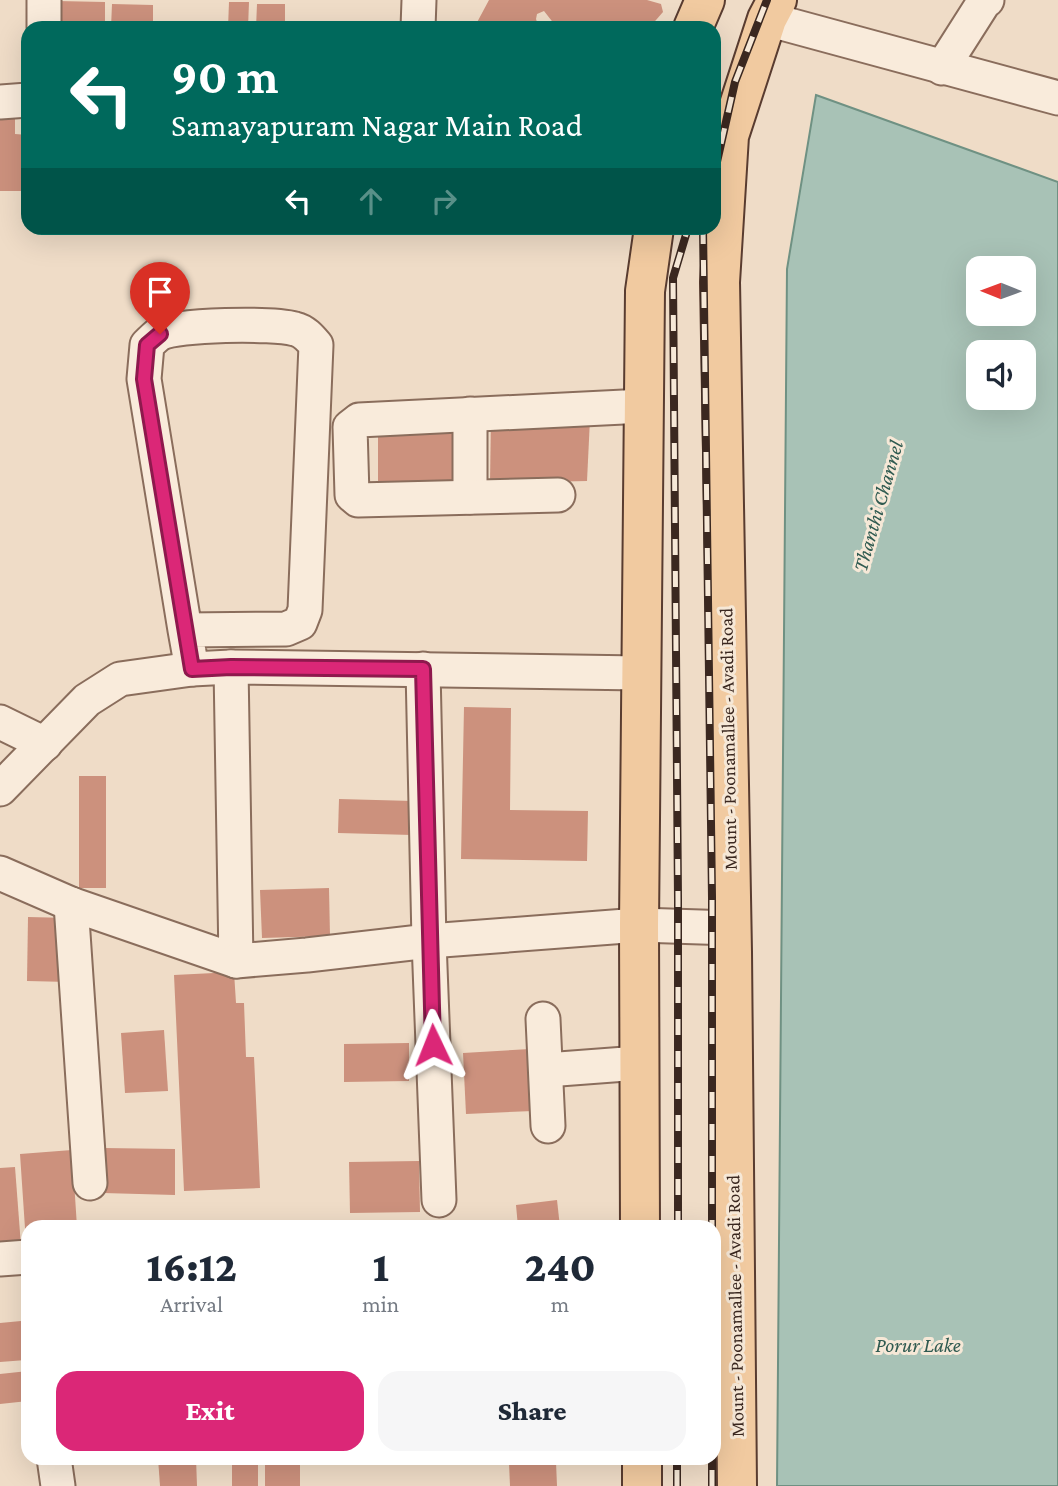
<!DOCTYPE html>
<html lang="en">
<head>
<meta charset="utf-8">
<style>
	:root { --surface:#fff; --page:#f6f6f7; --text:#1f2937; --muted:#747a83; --accent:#db2777 }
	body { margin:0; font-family:"Crimson Pro",serif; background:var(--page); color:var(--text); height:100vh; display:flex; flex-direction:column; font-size:26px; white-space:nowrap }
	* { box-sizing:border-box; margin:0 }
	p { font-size:23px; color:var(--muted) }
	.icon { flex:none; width:38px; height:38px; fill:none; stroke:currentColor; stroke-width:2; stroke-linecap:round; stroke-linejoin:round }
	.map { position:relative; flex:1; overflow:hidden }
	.side { position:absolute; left:21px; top:1220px; width:700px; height:245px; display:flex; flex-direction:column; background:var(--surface); border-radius:21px; box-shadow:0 7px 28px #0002 }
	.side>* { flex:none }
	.guide { position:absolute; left:21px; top:21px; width:700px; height:214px; border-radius:21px; box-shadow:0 7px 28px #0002; background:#00695c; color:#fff; overflow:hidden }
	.needle { width:46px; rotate:271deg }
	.fabs { position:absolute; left:966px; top:256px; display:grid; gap:14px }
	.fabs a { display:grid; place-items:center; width:70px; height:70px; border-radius:14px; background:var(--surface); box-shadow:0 7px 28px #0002; font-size:35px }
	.pin { position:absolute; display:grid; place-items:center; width:60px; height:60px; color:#fff; margin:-72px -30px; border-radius:50% 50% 50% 0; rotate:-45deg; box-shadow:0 0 7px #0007 }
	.pin .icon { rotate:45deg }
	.me { position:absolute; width:77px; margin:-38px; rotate:358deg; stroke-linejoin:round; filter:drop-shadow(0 0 5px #0008) }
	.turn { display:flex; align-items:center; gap:24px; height:147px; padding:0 35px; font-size:32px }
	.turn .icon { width:91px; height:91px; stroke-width:2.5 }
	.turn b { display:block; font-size:49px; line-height:60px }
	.lanes { display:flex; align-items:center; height:66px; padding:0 35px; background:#0003; justify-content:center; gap:35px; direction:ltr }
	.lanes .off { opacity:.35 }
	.eta { display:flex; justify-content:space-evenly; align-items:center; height:119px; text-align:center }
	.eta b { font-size:42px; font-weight:800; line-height:49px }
	.primary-button { display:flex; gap:14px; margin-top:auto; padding:14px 35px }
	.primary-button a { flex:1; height:80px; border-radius:21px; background:var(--accent); color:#fff; font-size:28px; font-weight:800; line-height:80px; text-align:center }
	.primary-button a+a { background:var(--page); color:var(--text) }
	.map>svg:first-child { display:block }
	.water { fill:#a8c2b6; stroke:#6f9183; stroke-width:2; fill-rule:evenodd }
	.building { fill:#cc917d }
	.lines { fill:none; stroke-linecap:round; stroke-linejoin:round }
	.minor-casing { stroke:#8a6d5c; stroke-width:37 }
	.major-casing { stroke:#593c30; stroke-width:42 }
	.minor { stroke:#f9ebdb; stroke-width:33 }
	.major { stroke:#f1caa0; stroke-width:38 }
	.rail-casing { stroke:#3b2820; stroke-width:8 }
	.rail { stroke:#f6e8d7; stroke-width:5; stroke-dasharray:16; stroke-linecap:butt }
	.route-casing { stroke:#8e194d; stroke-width:18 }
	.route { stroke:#db2777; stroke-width:12 }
	.labels { text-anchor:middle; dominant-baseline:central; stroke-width:6; stroke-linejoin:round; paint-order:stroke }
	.street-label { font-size:19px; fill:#3b2820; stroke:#f6e8d7 }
	.water-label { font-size:21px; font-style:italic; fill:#2f5a50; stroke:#f6e8d7 }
</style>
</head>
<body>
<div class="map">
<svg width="1058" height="1486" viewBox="0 0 1058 1486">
	<rect width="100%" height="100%" fill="#efdcc7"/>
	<path class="water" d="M816,95L1058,182V1486H777L787,269ZM978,268H1024V313H978ZM978,352H1024V397H978Z"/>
	<g class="building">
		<path d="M489,0H647L661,4L663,12L649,28H570L555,25L544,11L537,14L536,19L538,25L546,28H474Z"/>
		<path d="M57,1L105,2V28H57Z"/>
		<path d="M229,2H249L248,28H228Z"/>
		<path d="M112,4L153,5V27L111,28Z"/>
		<path d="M257,4H285V28H256Z"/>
		<path d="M0,117H15V134L28,135V179H22V191H0Z"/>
		<path d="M491,416L590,419L587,481L490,483Z"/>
		<rect x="378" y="421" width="79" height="63"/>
		<path d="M464,707L511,708L510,810L588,811L587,861L461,859Z"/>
		<rect x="79" y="776" width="27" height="112"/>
		<path d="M339,799L413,801L412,835L338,833Z"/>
		<path d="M329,888L330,936L262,938L260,890Z"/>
		<path d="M28,917L70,918L69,982L27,981Z"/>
		<path d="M234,972L236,1003H244L246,1057H254L260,1188L184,1191L174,975Z"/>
		<path d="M164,1030L168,1091L125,1093L121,1033Z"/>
		<path d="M409,1043V1081L344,1082V1044Z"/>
		<path d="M530,1049L533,1111L466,1114L463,1053Z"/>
		<path d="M104,1148L175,1149V1195L103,1193Z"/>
		<path d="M72,1150L77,1227H28V1243H26L20,1154Z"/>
		<path d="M419,1161L420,1212L350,1213L349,1162Z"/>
		<path d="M15,1167L21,1246L0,1247V1168Z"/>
		<path d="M557,1200L560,1227H518L516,1205Z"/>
		<path d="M21,1321L26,1360L0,1362V1323Z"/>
		<path d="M28,1371V1401L0,1404V1374Z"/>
		<path d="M158,1458H196L197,1486H160Z"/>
		<rect x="232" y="1458" width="26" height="28"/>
		<rect x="265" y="1458" width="35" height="28"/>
		<path d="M556,1462L557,1486H510L509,1463Z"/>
	</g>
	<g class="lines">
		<defs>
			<g id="minor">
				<path d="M767,19L1058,98"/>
				<path d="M44,28V0"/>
				<path d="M418,28L419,0"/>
				<path d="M942,68L984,2L987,0"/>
				<path d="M0,102L28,100"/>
				<path d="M470,414V497"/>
				<path d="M558,495L358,500L352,495L350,427L359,420L644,406"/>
				<path d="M185,630L286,629L300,623L305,610L316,345C310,338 304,331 295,329C273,323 177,324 159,334C155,337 150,342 147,345L144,379L185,630L192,669"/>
				<path d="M423,669L429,941L439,1200"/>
				<path d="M0,722L45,744"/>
				<path d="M0,789L87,700L120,679L192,669L231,667L640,673"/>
				<path d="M0,873L71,904L236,961L231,667"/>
				<path d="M71,904L90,1183"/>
				<path d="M236,961L307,955L429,941L639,925L732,928"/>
				<path d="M543,1019L548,1126"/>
				<path d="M546,1070L639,1063"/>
				<path d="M0,1259L28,1257"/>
				<path d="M54,1458L58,1486"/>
			</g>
			<g id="major">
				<path d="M693,28L705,0"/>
				<path d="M640,1227L639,925L645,291L654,228"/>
				<path d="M642,1458V1486"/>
				<path d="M737,1486L732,952L720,282L729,136L767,19L777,0"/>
			</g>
		</defs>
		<use href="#minor" class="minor-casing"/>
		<use href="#major" class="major-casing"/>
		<use href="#minor" class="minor"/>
		<use href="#major" class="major"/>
		<defs>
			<g id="rail">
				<path d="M714,175L735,82L767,0"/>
				<path d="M703,228L712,897V1227"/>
				<path d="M678,1227V900L673,278L688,228"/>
				<path d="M677,1486V1458"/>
				<path d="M712,1486V1458"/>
			</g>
		</defs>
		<use href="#rail" class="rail-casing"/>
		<use href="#rail" class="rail"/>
	</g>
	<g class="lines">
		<defs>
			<path id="route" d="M160,334L147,345L144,379L192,669L231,667L423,669L433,1045"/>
		</defs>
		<use href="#route" class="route-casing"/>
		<use href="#route" class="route"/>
	</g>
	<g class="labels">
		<g class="street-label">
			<text transform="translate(728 739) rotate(-91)">Mount - Poonamallee - Avadi Road</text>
			<text transform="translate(735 1306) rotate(-91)">Mount - Poonamallee - Avadi Road</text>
		</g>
		<g class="water-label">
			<text transform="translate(878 506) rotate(-74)">Thanthi Channel</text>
			<text x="918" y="1345">Porur Lake</text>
		</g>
	</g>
</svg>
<div class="fabs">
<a><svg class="needle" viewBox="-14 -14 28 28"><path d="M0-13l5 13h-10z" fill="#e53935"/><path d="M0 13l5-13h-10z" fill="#747a83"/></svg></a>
<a><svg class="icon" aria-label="sound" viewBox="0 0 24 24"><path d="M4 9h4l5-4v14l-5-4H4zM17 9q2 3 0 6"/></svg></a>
</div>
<div class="pin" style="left:160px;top:334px;background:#d93025"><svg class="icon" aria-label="arrive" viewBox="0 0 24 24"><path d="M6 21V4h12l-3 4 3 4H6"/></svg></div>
<svg class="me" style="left:433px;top:1045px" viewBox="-20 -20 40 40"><path d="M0-17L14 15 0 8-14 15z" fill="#db2777" stroke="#fff" stroke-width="4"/></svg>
<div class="guide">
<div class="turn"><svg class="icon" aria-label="left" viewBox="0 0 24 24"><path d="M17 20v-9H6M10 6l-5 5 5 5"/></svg><div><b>90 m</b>Samayapuram Nagar Main Road</div></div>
<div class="lanes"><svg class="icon" aria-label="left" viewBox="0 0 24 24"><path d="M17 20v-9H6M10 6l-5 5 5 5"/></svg><svg class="icon off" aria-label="ahead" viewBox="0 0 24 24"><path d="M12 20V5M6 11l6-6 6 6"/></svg><svg class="icon off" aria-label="right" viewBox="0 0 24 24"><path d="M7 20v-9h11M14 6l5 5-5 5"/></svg></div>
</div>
<section class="side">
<div class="eta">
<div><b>16:12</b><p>Arrival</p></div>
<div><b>1</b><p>min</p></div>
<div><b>240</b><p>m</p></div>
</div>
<div class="primary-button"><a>Exit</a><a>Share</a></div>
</section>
</div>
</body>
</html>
